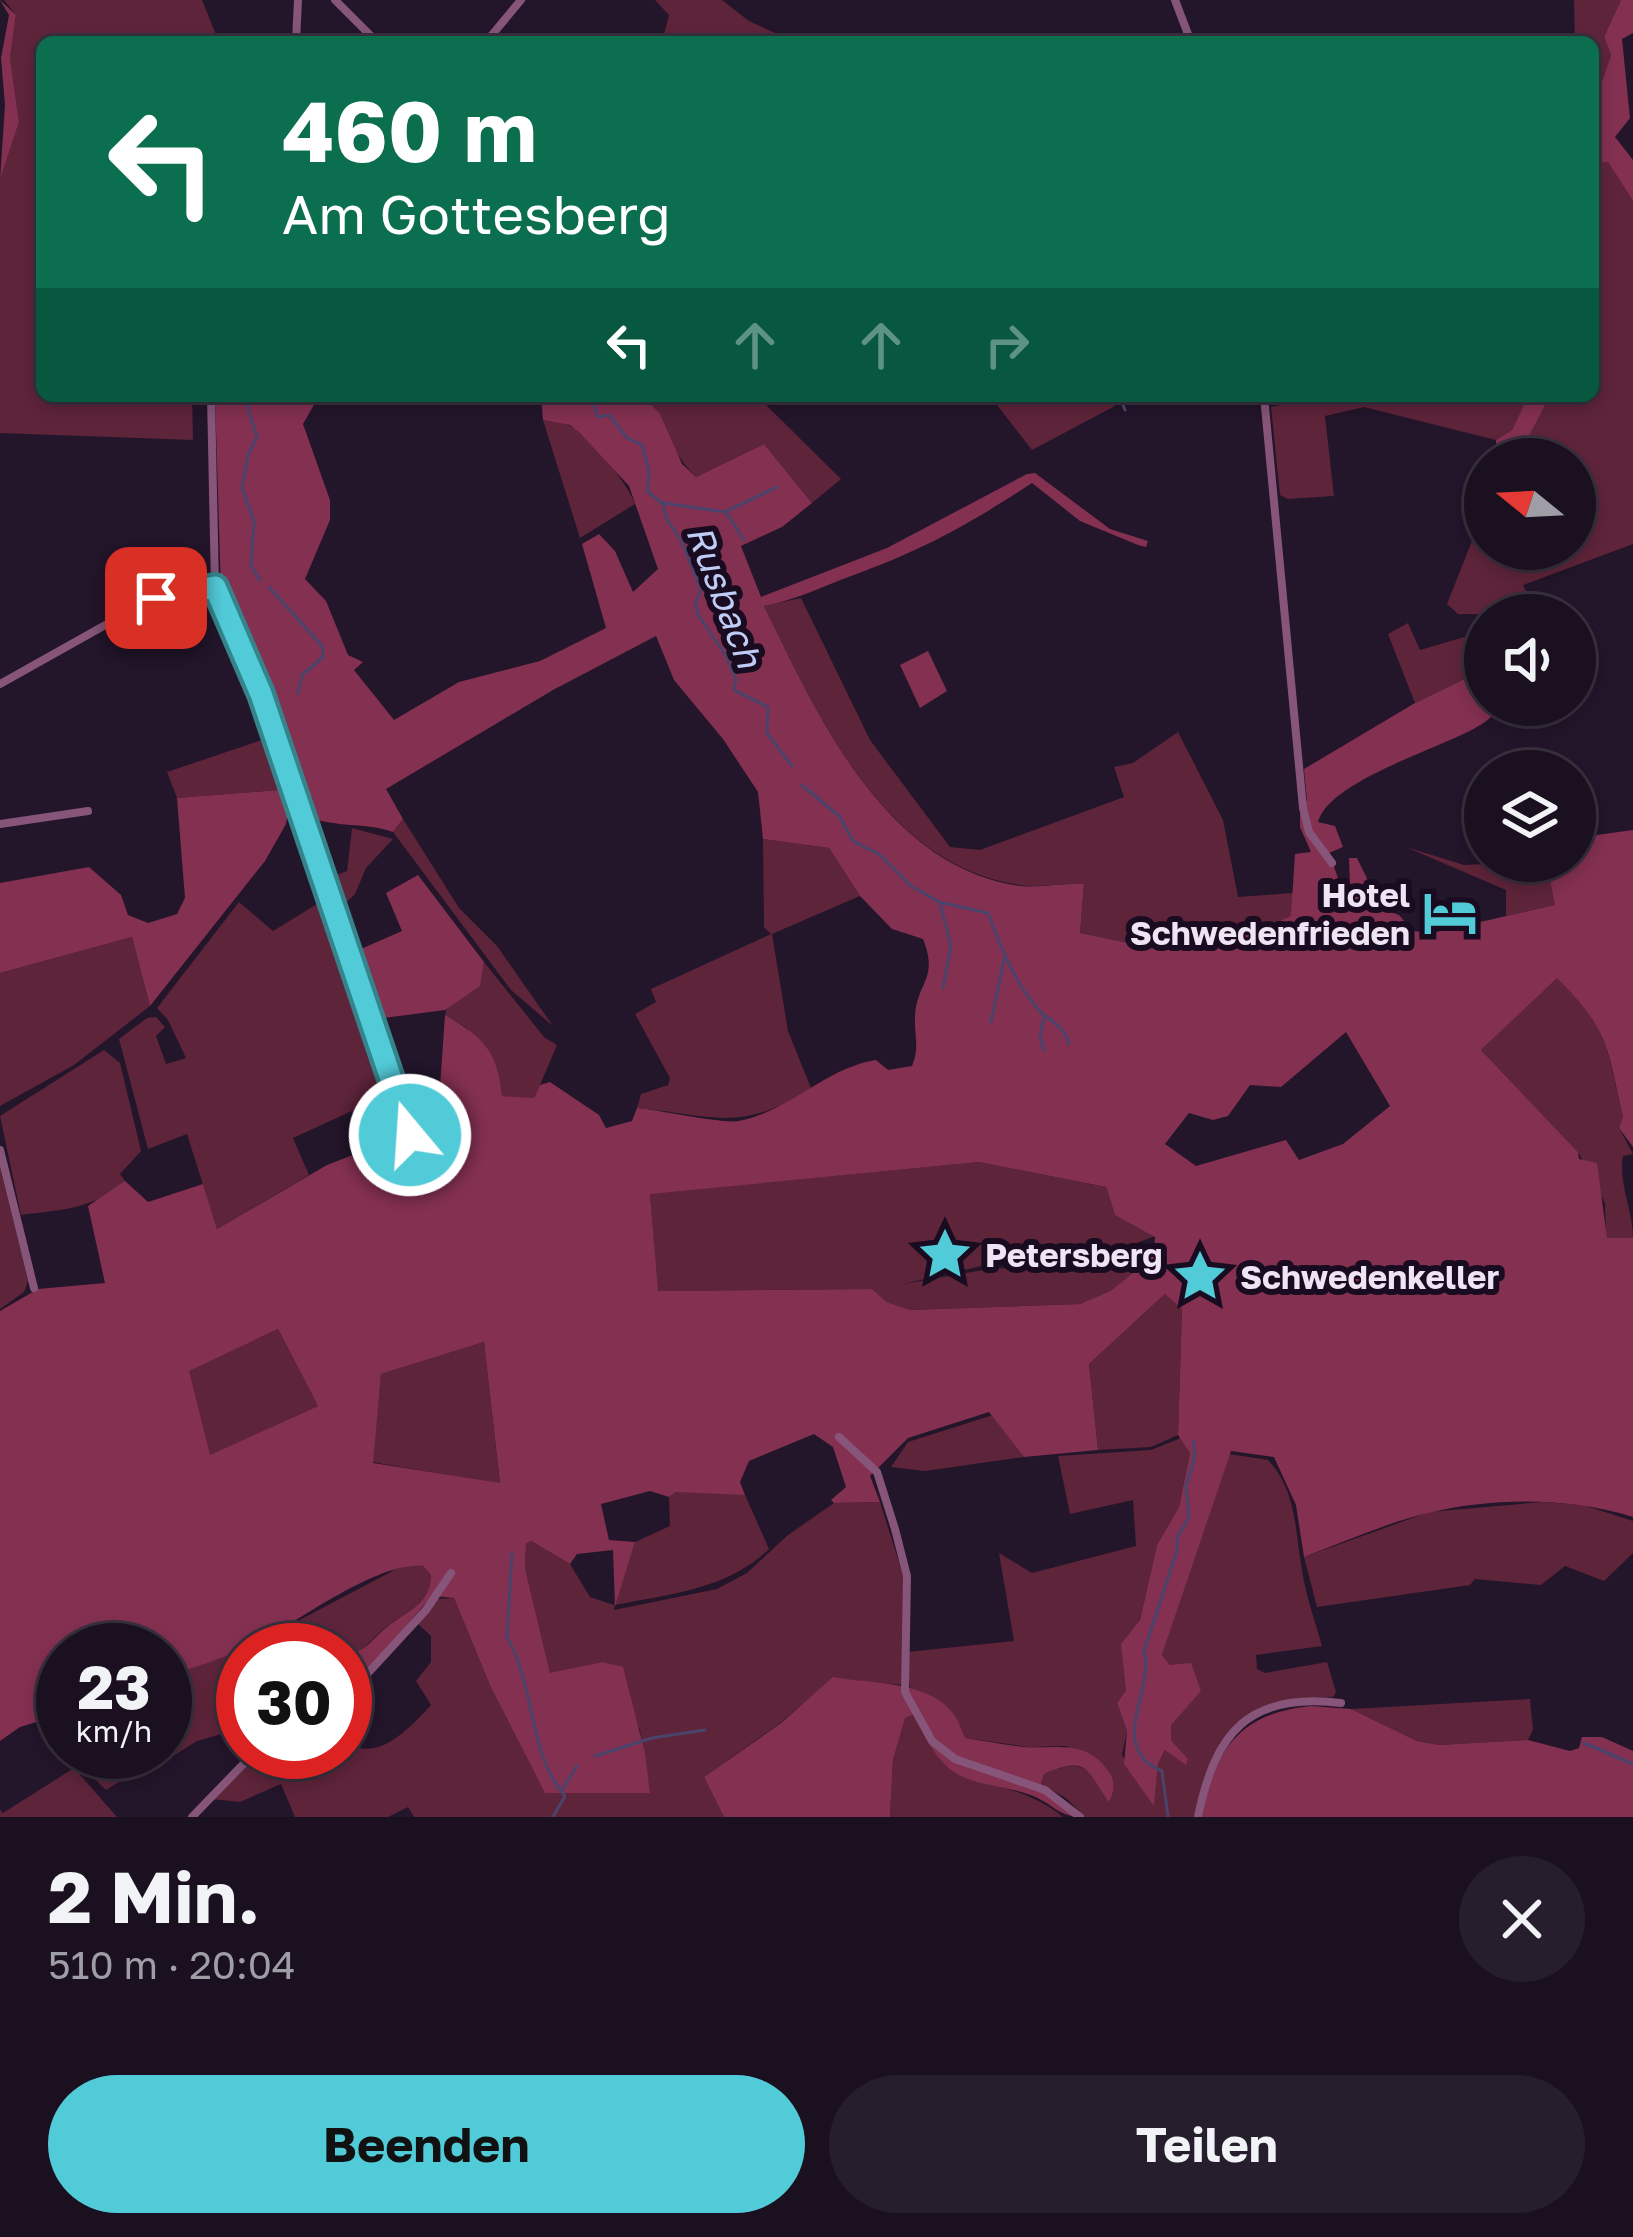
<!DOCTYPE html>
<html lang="de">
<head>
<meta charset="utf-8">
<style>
	:root { --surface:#1a1020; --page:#271e2d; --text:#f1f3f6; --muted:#9f9da5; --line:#38303e; --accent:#52cbd8 }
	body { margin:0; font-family:"Golos Text",sans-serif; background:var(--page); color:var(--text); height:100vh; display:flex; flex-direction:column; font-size:45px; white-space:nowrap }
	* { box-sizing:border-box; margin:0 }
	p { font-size:39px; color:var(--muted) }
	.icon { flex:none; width:66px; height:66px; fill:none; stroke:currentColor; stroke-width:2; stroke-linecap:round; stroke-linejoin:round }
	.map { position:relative; height:1817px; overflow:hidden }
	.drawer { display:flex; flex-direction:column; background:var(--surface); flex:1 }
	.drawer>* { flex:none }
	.banner { position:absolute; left:36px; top:36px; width:1563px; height:366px; border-radius:18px; box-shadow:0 6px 18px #0003,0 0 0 3px var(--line); background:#0b6e4f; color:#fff; overflow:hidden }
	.needle { width:78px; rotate:288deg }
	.fabs { position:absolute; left:1464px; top:438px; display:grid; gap:24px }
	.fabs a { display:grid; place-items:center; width:132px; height:132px; border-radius:50%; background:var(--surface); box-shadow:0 6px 18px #0003,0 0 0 3px var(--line); font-size:60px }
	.speed { position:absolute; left:36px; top:1623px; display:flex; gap:24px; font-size:60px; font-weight:700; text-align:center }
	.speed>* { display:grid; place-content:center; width:156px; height:156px; border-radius:50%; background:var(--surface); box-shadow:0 6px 18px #0003,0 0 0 3px var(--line); line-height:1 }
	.speed small { font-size:30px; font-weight:400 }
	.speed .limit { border:18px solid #d22; background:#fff; color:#111 }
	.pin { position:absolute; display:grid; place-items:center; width:102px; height:102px; color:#fff; margin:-51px; border-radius:24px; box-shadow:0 6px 18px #0006 }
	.me { position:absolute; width:132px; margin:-66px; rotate:342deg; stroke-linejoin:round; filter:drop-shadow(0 0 9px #0008) }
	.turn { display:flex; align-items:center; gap:42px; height:252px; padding:0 48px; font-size:54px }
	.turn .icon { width:156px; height:156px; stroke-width:2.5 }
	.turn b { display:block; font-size:84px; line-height:102px }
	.lanes { display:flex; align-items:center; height:114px; padding:0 48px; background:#0003; justify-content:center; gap:60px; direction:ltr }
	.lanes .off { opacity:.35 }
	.round { display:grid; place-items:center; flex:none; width:126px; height:126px; border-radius:63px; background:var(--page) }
	.head { display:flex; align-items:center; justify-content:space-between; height:204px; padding:0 48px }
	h1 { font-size:72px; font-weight:700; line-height:90px }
	.action { display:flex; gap:24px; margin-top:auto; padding:24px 48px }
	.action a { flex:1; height:138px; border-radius:72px; background:var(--accent); color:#111; font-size:48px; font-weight:700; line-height:138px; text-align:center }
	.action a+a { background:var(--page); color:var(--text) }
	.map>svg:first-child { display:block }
	.green { fill:#5e243a }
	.forest { fill:#843051; fill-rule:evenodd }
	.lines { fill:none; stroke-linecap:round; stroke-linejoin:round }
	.stream { stroke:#4a446c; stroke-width:3 }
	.street { stroke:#865579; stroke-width:8 }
	.route-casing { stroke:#35848c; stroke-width:30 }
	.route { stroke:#52cbd8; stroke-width:21 }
	.labels { text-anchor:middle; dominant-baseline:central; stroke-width:12; stroke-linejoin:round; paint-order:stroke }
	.poi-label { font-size:33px; font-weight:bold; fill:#eee4f3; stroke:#1a0c20; text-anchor:start }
	.water-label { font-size:36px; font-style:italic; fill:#bfccf6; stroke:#1a0c20 }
</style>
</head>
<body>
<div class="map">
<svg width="1633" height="1817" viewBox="0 0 1633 1817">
	<rect width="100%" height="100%" fill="#23152a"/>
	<g class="green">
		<path d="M4,0H202L219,42H42V396H192L193,440L0,433V180L19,122L10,58L16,15Z"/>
		<path d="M655,0H722L749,21L794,42H662L669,15Z"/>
		<path d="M1574,0H1621L1604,37L1611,55L1593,109V42H1575Z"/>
		<path d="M1608,162L1633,201V544L1523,585L1537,615L1458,614L1447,604L1485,508V549H1575V459H1517L1550,396H1593V179L1601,163Z"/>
		<path d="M642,396H757L841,479L812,503L764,444L696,477C672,454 663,422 642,396Z"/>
		<path d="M990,396H1108L1115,406L1032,450Z"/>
		<path d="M1328,396H1528L1512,430L1496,440L1364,407L1325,416L1334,496L1288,499L1280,495L1271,407Z"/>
		<path d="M543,420C552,422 564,422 572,427C590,437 629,485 635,504L580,538Z"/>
		<path d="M801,598L870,740L950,847L980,850L1124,797L1114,767L1133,763L1178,732L1223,820L1238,897L1293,893L1292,916L1218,948L1158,949L1080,933L1084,884C1063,883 1040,888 1019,885C884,865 817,715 764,606Z"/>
		<path d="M1408,623L1420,650L1485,631V669L1415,703L1388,634Z"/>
		<path d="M271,737L290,802L279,790L177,798L167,772Z"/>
		<path d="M403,819L459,908L497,946L553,1026L511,990L393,832Z"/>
		<path d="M352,828L393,839L366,868L355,894L339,909L329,878L347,871Z"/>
		<path d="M763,839L829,848L860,896L772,934L788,1031L811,1088C741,1134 713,1115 637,1108L641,1094L668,1085L670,1078L635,1014L656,1002L651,989L771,934L764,927Z"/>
		<path d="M1406,847L1464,865L1546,861L1555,905L1506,916V890Z"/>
		<path d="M327,898L389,1094L293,1138L309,1175L217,1229L187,1134L148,1149L119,1039L147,1018L156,1017L165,1027L156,1036L166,1064L186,1058L168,1020L157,1008L239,902L273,931Z"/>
		<path d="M132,937L150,1006L74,1065L0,1106V973Z"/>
		<path d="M484,962L544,1037L557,1045L534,1099L501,1096L467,1028L445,1015L447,1007L479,986Z"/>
		<path d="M1557,977C1610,1030 1606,1046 1623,1117L1619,1128L1633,1154L1623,1156C1618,1183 1633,1210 1633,1238H1606L1605,1203L1578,1152L1481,1050Z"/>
		<path d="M104,1050L120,1063L141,1151L120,1174L125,1181C96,1209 59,1210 21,1215L0,1116Z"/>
		<path d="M979,1162L1106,1187L1115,1215L1155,1236L1073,1267L990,1264L903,1284L995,1268L1072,1272L1155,1244L1154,1254L1111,1292L1080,1304L910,1310L887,1302L872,1289L657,1291L650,1193Z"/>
		<path d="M0,1167L28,1281L24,1292L0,1309Z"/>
		<path d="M1165,1294L1182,1309L1178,1435L1151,1447L1098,1450L1089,1364Z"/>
		<path d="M278,1329L318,1406L209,1456L188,1371Z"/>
		<path d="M484,1342L500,1484L372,1462L381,1374Z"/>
		<path d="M993,1415L1024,1457L925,1471L891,1467L908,1442Z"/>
		<path d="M1181,1438L1190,1453L1179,1507L1157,1545L1140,1620L1125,1640L1126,1690L1117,1703L1127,1731L1122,1755L1154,1803L1158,1764L1166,1749L1185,1764L1187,1758L1171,1740L1170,1665L1162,1655L1229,1454L1268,1460C1297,1490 1295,1532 1302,1570C1306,1596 1315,1621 1322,1646L1256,1655L1257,1669L1265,1673L1327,1662L1336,1692L1333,1697C1243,1700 1212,1729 1196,1817H1085L1066,1798L1041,1784L1044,1774C1082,1758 1085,1767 1114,1794L1067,1746L1028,1747L966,1738C947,1709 943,1704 910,1690L907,1652L1014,1641L999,1553L1032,1573L1136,1546L1133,1500L1070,1514L1058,1456L1151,1450Z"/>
		<path d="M719,1491L745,1495L769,1549C728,1589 669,1594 615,1605L614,1610L717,1589L747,1573L788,1535L834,1503L880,1502L904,1578L902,1685L833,1678L780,1723L704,1777L724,1817H414L408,1807L388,1817H295L281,1784L240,1802L212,1799L261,1752H345V1740C375,1766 410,1728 431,1705L416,1681L431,1662V1636L417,1623L437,1599L454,1598L489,1683L650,1792L640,1730L602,1662L550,1674L525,1568L526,1544L531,1541L570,1564L590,1597L614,1605L635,1542L670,1526L669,1497L676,1492Z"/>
		<path d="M1542,1502L1583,1505L1633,1521V1553L1604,1581L1565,1566L1541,1585L1475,1579L1470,1585L1317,1607L1304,1557L1429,1512Z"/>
		<path d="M404,1565L423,1566L431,1575C430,1603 409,1610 390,1624C376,1634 368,1647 352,1655L320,1647L243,1650V1686L234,1691L243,1708V1728L197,1741L165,1761L161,1752H165V1678L250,1646Z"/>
		<path d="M1530,1699L1533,1730L1528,1740L1439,1745L1417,1741L1351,1709Z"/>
		<path d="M914,1713L954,1772C992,1786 1030,1790 1063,1817H890L893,1760L905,1717Z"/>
		<path d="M76,1752H154L157,1758L106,1790L80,1764Z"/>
		<path d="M74,1768L117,1817H0V1810L3,1813Z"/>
	</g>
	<g class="forest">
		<path d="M0,0L16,15L10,58L19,122L0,180L5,105L1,58L9,15Z"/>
		<path d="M1621,0H1633V33L1622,39L1630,118L1615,137L1633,160V201L1608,162L1601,163L1593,179V109L1611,55L1604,37Z"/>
		<path d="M215,396H319L303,424L330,500V520L305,579L326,601L348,655L363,662L354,670L394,720L459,682L540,661L606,628L582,544L599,534L615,551L633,592L658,569L629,486L580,433L570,425L543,420L541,396H642L660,414L682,464L696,477L764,444L812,503L782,527L741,546L761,597L887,548L1027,474L1035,473L1110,529L1148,541L1146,547L1138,545L1080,521L1032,483C968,525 923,550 851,576C821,587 796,600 764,606C817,715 885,867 1020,886C1040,888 1063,883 1084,884L1080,933L1158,949L1218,948L1291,916L1295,854L1311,852L1300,827V803L1307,801L1304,769L1415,703L1485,669V705H1504C1497,711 1490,719 1482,724C1447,747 1330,779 1318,822L1335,826L1343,847L1329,853L1342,889L1350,886L1349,858H1357L1382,909L1399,915L1413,931L1432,933L1555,905L1546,861H1575V838L1633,830V1147L1619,1128L1623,1117C1607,1047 1610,1031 1557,978L1481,1050L1578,1152L1579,1159L1597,1163L1607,1238H1633V1517C1571,1497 1492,1497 1428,1513C1386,1523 1344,1542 1304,1557L1296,1505L1274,1457L1231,1451L1162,1655L1170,1665L1191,1663L1201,1691L1171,1725V1740L1188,1759L1186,1765L1165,1750L1158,1764L1154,1806L1124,1764L1127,1731L1117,1703L1126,1690L1121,1644L1140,1620L1157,1545L1179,1507L1190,1453L1178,1435L1182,1309L1165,1294L1089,1364L1098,1450L1024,1457L989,1412L908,1438L870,1476L880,1502L834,1503L831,1500L846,1487L833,1447L814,1434L749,1461L740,1482L745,1495L676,1492L669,1497L650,1491L601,1504L609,1540L635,1542L615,1606L613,1550L577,1554L570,1564L531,1541L526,1544L525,1568L550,1673L602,1662L623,1667L645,1753L650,1793H545L489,1683L454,1598L432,1596L358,1682L345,1673V1654C365,1653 372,1639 387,1627C406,1611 430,1605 431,1575L423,1566C377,1561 297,1623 254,1644C225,1658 194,1667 165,1678V1650H63V1714L20,1727L0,1741V1311L38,1289L105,1283L88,1206L125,1181L148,1202L203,1184L217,1229L327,1165L412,1132L405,1108L439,1101L445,1015C484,1038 497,1050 502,1096L534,1098L540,1085L550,1082L599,1115L606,1128L632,1121L637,1108C660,1110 722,1124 739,1121C790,1111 825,1068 876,1060L888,1070L912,1066C920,1047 914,1036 915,1016C917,982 939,979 923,939L892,929L860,896L829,848L763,839L758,792L723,739L674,680L656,636L553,690L386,789L403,819L393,832C365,822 335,828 310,817L259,677L221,592ZM1346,1032L1390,1106L1343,1144L1299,1160L1286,1140L1196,1166L1165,1144L1189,1113L1213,1120L1228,1116L1250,1085L1281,1087ZM979,1162L1106,1187L1115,1215L1155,1237L1154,1255L1111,1291L1080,1304L910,1310L887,1302L872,1289L658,1291L650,1194ZM278,1329L318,1406L210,1455L189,1371ZM484,1342L500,1483L373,1463L381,1374Z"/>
		<path d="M1528,396H1550L1517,459H1497L1496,440L1512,430Z"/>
		<path d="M928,651L947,691L920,708L900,665Z"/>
		<path d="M279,790L290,802L286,824L265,861L150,1006L132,937L0,973V883L89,867L121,895L128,915L148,923L177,914L185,898L177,798Z"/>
		<path d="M418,875L484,962L480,986L445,1010L376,1019L354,952L402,931L386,893Z"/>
		<path d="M833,1677C871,1684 937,1680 958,1721C961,1727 962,1733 966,1738C985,1741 1005,1745 1024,1747C1055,1749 1084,1740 1105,1767C1115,1778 1116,1788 1109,1802C1086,1770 1089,1755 1044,1774L1041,1784L1085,1817C1063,1817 1060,1811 1043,1801C1015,1784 977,1789 951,1770C933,1756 924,1733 914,1714L905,1718L893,1760L890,1817H724L704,1777L781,1723Z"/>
		<path d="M1311,1706L1351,1709L1417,1741L1439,1745L1528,1740L1570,1751L1579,1748L1582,1737H1602L1633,1751V1817H1202C1214,1750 1240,1713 1311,1706Z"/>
	</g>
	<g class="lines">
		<g class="stream">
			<path d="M714,37L723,42"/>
			<path d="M244,396L257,437L248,455L242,488L254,521L251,566L260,580"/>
			<path d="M590,396L598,417L609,415L627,438L642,445L649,470L648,492L662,503L667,519L682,542L701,590L695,604L698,615L725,654L736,679L734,690L768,707L767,733L792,766"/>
			<path d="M1120,396L1125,410"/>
			<path d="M663,503L725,512L777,487"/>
			<path d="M726,512L744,540"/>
			<path d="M269,587L323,647V657L302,675L298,693"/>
			<path d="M802,785L840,817L853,841L880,855L911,886L939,902L988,913C1000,946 1015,983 1038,1009C1049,1022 1063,1023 1069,1044"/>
			<path d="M940,903L951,946L943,988"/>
			<path d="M1044,1017L1040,1035L1044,1050"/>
			<path d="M991,1022L1004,959"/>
			<path d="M512,1553L507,1638C535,1682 528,1755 565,1796L553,1817"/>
			<path d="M1584,1743L1633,1764"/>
			<path d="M595,1756L652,1738L705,1730"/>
			<path d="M562,1790L577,1766"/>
			<path d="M1168,1817L1162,1771C1106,1748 1155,1690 1144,1651L1177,1551V1538L1189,1517L1186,1487L1195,1455L1193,1441"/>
		</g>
		<g class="street">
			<path d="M335,0L377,42"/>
			<path d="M1175,0L1191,42"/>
			<path d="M296,42L298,0"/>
			<path d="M486,42L521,0"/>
			<path d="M211,396L215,587L261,694L410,1135"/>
			<path d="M1264,396L1303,808L1309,832L1332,863"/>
			<path d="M0,684L141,605L215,587"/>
			<path d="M0,824L88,811"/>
			<path d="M0,1150L34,1288"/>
			<path d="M839,1437L877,1472L895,1529L907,1576L905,1692L932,1741L955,1759L1045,1790L1080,1817"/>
			<path d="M345,1698L426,1610L451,1573"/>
			<path d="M192,1817L255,1752"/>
			<path d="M1198,1817C1215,1733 1248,1692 1341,1703"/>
		</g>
	</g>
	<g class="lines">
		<defs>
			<path id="route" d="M156,598L215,587L261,694L410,1135"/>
		</defs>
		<use href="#route" class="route-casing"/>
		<use href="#route" class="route"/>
	</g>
	<defs>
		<symbol id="hotel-bare" viewBox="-9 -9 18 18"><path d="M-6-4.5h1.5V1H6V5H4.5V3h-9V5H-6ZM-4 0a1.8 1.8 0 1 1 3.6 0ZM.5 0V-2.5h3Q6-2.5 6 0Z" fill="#52cbd8" stroke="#1a0c20" stroke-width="2.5" paint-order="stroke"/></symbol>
		<symbol id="sight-bare" viewBox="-9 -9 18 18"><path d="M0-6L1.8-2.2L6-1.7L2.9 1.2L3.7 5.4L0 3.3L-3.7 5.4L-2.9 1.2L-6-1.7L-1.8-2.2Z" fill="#52cbd8" stroke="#1a0c20" stroke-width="2.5" paint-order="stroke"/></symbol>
	</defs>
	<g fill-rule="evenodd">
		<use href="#hotel-bare" x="1412" y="875" width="76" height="76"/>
		<use href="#sight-bare" x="907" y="1216" width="76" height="76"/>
		<use href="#sight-bare" x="1162" y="1238" width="76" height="76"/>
	</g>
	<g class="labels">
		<g class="poi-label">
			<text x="1410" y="894" text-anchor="end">Hotel<tspan x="1410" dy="38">Schwedenfrieden</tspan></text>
			<text x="985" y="1254">Petersberg</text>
			<text x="1240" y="1276">Schwedenkeller</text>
		</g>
		<g class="water-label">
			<text transform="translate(725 596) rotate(69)">Rusbach</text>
		</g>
	</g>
</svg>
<div class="fabs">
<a><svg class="needle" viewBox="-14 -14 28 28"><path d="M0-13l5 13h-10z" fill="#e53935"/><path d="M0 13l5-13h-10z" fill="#9f9da5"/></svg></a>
<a><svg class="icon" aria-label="sound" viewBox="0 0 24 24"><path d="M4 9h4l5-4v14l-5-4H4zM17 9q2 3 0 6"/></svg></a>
<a><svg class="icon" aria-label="layers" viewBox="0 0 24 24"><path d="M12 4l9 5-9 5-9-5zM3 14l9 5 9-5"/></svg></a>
</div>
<div class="speed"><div>23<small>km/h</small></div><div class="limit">30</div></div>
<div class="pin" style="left:156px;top:598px;background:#d93025"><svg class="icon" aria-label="arrive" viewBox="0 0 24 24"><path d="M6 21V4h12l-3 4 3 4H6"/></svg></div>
<svg class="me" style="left:410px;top:1135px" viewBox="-20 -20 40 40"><circle r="17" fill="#52cbd8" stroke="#fff" stroke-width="3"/><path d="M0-11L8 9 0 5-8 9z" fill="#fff"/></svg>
<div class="banner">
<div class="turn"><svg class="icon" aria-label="left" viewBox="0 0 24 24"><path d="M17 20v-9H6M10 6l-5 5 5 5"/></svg><div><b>460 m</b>Am Gottesberg</div></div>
<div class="lanes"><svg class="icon" aria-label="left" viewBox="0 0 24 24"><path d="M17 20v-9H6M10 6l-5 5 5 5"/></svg><svg class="icon off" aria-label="ahead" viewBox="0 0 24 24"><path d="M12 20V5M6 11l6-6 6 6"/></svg><svg class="icon off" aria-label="ahead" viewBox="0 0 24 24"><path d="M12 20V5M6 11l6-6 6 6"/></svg><svg class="icon off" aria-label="right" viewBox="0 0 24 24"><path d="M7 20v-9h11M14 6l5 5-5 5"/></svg></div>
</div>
</div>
<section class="drawer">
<div class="head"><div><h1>2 Min.</h1><p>510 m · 20:04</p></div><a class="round"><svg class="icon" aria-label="close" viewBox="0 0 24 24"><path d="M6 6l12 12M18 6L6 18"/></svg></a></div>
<div class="action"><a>Beenden</a><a>Teilen</a></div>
</section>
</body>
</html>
